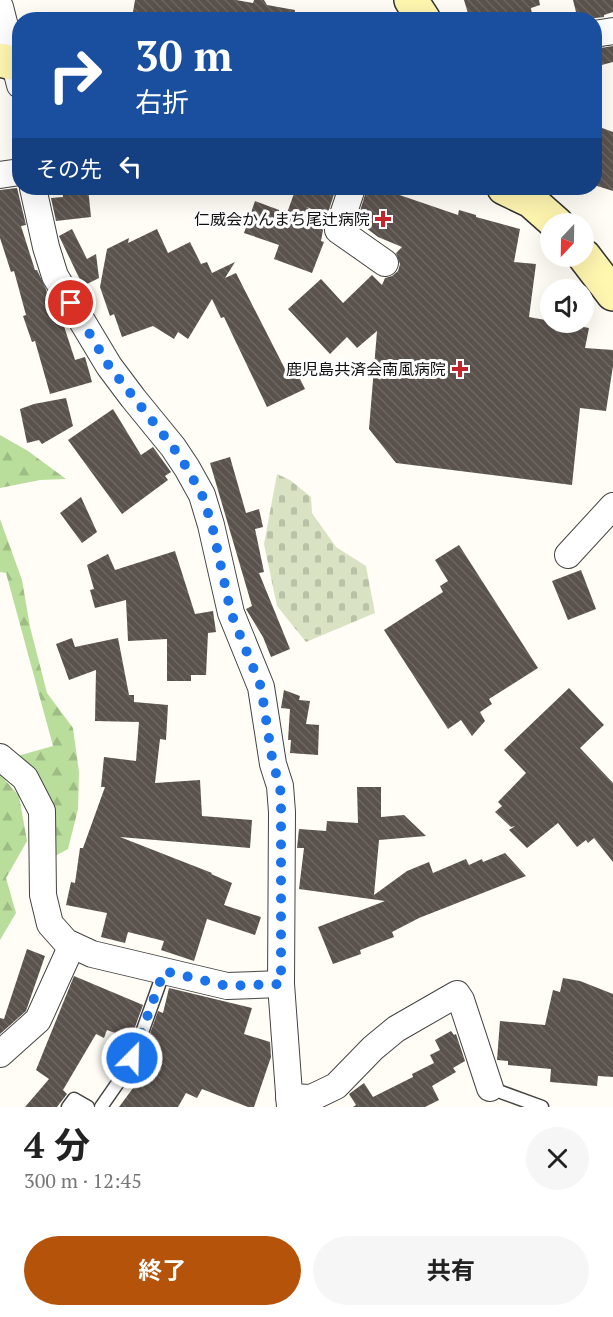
<!DOCTYPE html>
<html lang="ja">
<head>
<meta charset="utf-8">
<style>
	:root { --surface:#fff; --page:#f6f6f6; --text:#222; --muted:#767676; --accent:#b45309 }
	body { margin:0; font-family:"PT Serif","Noto Sans JP",serif; background:var(--page); color:var(--text); height:100vh; display:flex; flex-direction:column; font-size:22px; white-space:nowrap }
	* { box-sizing:border-box; margin:0 }
	p { font-size:20px; color:var(--muted) }
	.icon { flex:none; width:33px; height:33px; fill:none; stroke:currentColor; stroke-width:2; stroke-linecap:round; stroke-linejoin:round }
	.map { position:relative; height:1107px; overflow:hidden }
	.panel { display:flex; flex-direction:column; background:var(--surface); flex:1 }
	.panel>* { flex:none }
	.guide { position:absolute; left:12px; top:12px; width:590px; height:183px; border-radius:24px; box-shadow:0 6px 24px #0002; background:#1a4fa0; color:#fff; overflow:hidden }
	.needle { width:39px; rotate:202deg }
	.fabs { position:absolute; left:540px; top:213px; display:grid; gap:12px }
	.fabs a { display:grid; place-items:center; width:54px; height:54px; border-radius:50%; background:var(--surface); box-shadow:0 6px 24px #0002; font-size:30px }
	.pin { position:absolute; display:grid; place-items:center; width:51px; height:51px; color:#fff; margin:-26px; border:3px solid #fff; border-radius:50%; box-shadow:0 2px 6px #0007 }
	.me { position:absolute; width:66px; margin:-33px; rotate:23deg; stroke-linejoin:round; filter:drop-shadow(0 0 4px #0008) }
	.turn { display:flex; align-items:center; gap:21px; height:126px; padding:0 24px; font-size:27px }
	.turn .icon { width:78px; height:78px; stroke-width:2.5 }
	.turn b { display:block; font-size:42px; line-height:51px }
	.then { display:flex; align-items:center; height:57px; padding:0 24px; background:#0003; gap:12px; font-size:22px }
	.round { display:grid; place-items:center; flex:none; width:63px; height:63px; border-radius:32px; background:var(--page) }
	.head { display:flex; align-items:center; justify-content:space-between; height:102px; padding:0 24px }
	h1 { font-size:36px; font-weight:700; line-height:45px }
	.action { display:flex; gap:12px; margin-top:auto; padding:12px 24px }
	.action a { flex:1; height:69px; border-radius:36px; background:var(--accent); color:#fff; font-size:24px; font-weight:700; line-height:69px; text-align:center }
	.action a+a { background:var(--page); color:var(--text) }
	.map>svg:first-child { display:block }
	.forest { fill:url(#forest-firs) }
	.cemetery { fill:url(#cemetery-stones) }
	.building { fill:url(#building-back-hatch) }
	.lines { fill:none; stroke-linecap:round; stroke-linejoin:round }
	.lane-casing { stroke:#444; stroke-width:15 }
	.street-casing { stroke:#444; stroke-width:28 }
	.secondary-casing { stroke:#333; stroke-width:36 }
	.lane { stroke:#fff; stroke-width:12 }
	.street { stroke:#fff; stroke-width:26 }
	.secondary { stroke:#fff6b0; stroke-width:33 }
	.route { stroke:#1a73e8; stroke-width:10; stroke-dasharray:0 18 }
	.poi-dot { fill:#c6242d; stroke:#fff; stroke-width:2 }
	.labels { text-anchor:middle; dominant-baseline:central; stroke-width:6; stroke-linejoin:round; paint-order:stroke }
	.poi-label { font-size:16px; fill:#111; stroke:#fff; text-anchor:end }
</style>
</head>
<body>
<div class="map">
<svg width="613" height="1107" viewBox="0 0 613 1107">
	<defs>
		<pattern id="forest-firs" width="22" height="20" patternUnits="userSpaceOnUse" patternTransform="scale(1.5)"><rect width="22" height="20" fill="#b9dd9b"/><path d="M5 1l3.5 6h-7zM16 11l3.5 6h-7z" fill="#9ebd84"/></pattern>
		<pattern id="cemetery-stones" width="16" height="16" patternUnits="userSpaceOnUse" patternTransform="scale(1.5)"><rect width="16" height="16" fill="#d9e3c3"/><path d="M2 7V4a2 2 0 0 1 4 0v3zM10 15v-3a2 2 0 0 1 4 0v3z" fill="#b9c2a6"/></pattern>
		<pattern id="building-back-hatch" width="6" height="6" patternUnits="userSpaceOnUse" patternTransform="scale(1.5)"><rect width="6" height="6" fill="#5a524d"/><path d="M-1 5l2 2M0 0l6 6M5-1l2 2" fill="none" stroke="#6d6662"/></pattern>
	</defs>
	<rect width="100%" height="100%" fill="#fffdf5"/>
	<g class="forest">
		<path d="M0,435L28,451L66,479L40,480L0,488Z"/>
		<path d="M0,519L22,580L30,627L47,693L73,728L79,772L78,809L68,849L55,856L43,792L32,766L14,757L53,746L6,573L0,572Z"/>
		<path d="M0,774L19,796L27,841L6,878L16,913L0,940Z"/>
	</g>
	<path class="cemetery" d="M277,474L290,480L311,497L312,513L336,547L366,566L375,613L306,642L277,606L264,544Z"/>
	<g class="building">
		<path d="M135,0H236L253,3L254,0H264L267,5L295,10L294,20H144L132,18Z"/>
		<path d="M464,0H539L540,5L531,8L533,20H515L513,13L489,20H470Z"/>
		<path d="M573,0H613V12L604,15V17L578,20Z"/>
		<path d="M613,46V62L594,67V49Z"/>
		<path d="M594,125L613,132V191L594,185Z"/>
		<path d="M17,188L26,225L21,226L35,270H37L46,289L54,320L61,317L75,360L85,357L92,382L50,394L35,341L32,342L23,316L26,315L14,271L11,272L0,238V190Z"/>
		<path d="M62,188H88L91,217L56,221L51,198L63,197Z"/>
		<path d="M296,188H336L327,216L307,207L324,225L321,241L324,242L312,273L274,259L279,245L244,233L255,201L287,213Z"/>
		<path d="M367,188H379L458,215L459,210L476,215V217L520,229L514,262L536,264L529,317L589,328L585,348L613,350V366L606,411L580,408L572,485L396,463L369,429L377,331L357,348L347,337L330,354L288,309L321,279L343,303L372,275L382,285L385,278L392,276L398,271L400,264L396,253L402,247L378,237L357,221Z"/>
		<path d="M72,229L87,259L96,254L99,278L83,286L59,236Z"/>
		<path d="M157,229L168,253L190,242L201,264L207,262L212,273L235,262L225,278L236,273L285,369L291,367L294,374L297,373L305,389L267,407L233,336L224,317L221,318L212,299L188,339L178,332L174,339L153,326L122,337L114,314L110,316L100,287L107,249L129,238L128,243Z"/>
		<path d="M66,398L73,426L42,444L39,440L27,443L20,409L34,404Z"/>
		<path d="M113,409L141,455L153,447L171,472L165,476L168,480L122,514L68,440Z"/>
		<path d="M230,457L246,513L259,509L263,527L255,529L264,572L259,573L290,649L271,657L263,637L246,609L252,606L210,463Z"/>
		<path d="M81,497L97,532L82,543L60,513Z"/>
		<path d="M459,545L538,668L489,699L492,704L480,712L485,721L472,736L461,720L448,729L384,630L443,592L440,586L448,581L435,560Z"/>
		<path d="M175,551L195,614L213,611L216,632L208,633L206,675H191V681H167V639L128,641L126,600L95,608L90,590L94,589L87,565L108,554L115,570Z"/>
		<path d="M581,570L596,609L568,620L552,581Z"/>
		<path d="M72,638L75,647L118,638L129,695H134V702L168,705L166,740L160,739L155,783L200,780L202,816L252,820L250,848L120,837L212,873L211,874L232,883L224,905L261,917L255,935L207,919L194,961L161,950L164,941L128,932L125,943L101,937L107,913L66,905L71,882L75,883L80,848H83L105,787H101L104,757L136,761L139,722L95,721L96,670L69,680L56,644Z"/>
		<path d="M569,688L604,725L580,748L613,783V862L594,838L588,843L586,840L577,847L558,823L527,848L509,830L515,826L511,827L495,812L502,806L498,802L526,773L504,750Z"/>
		<path d="M284,690L300,696L299,700L310,701L306,724L319,725L318,755L290,753L291,740H288L290,709L281,708Z"/>
		<path d="M357,787H381V817L404,815L426,836L379,840L374,895L407,871L429,862L433,873L466,859L469,865L482,859L483,862L505,853L526,876L419,918L392,932L394,937L360,950L361,954L333,964L318,927L385,901L299,889L304,848H297L299,829L326,831L327,821L358,823Z"/>
		<path d="M27,949L45,956L26,1011L0,1034V1018L4,1019Z"/>
		<path d="M74,976L143,1005L131,1038V1039L107,1030L104,1038L96,1034L63,1090L67,1094L57,1107H25L49,1079L36,1070Z"/>
		<path d="M563,978L580,981L613,994V1077L598,1076L597,1086L550,1082L551,1069L508,1065V1061L497,1060L500,1021L545,1025L553,990L560,992Z"/>
		<path d="M169,988L252,1008L244,1034L270,1042L271,1057L254,1107H248L202,1089L197,1098L186,1093L178,1107H119L139,1080L132,1076L148,1046L146,1045L158,1011L163,1013Z"/>
		<path d="M451,1031L454,1035L456,1034L465,1061L453,1068L456,1072L432,1086L439,1100L425,1107H353L356,1105L349,1094L364,1083L373,1097L413,1077L412,1074L434,1063L430,1055L440,1050L435,1040Z"/>
	</g>
	<g class="lines">
		<defs>
			<g id="lane">
				<path d="M490,1088L542,1107"/>
				<path d="M68,1107L74,1099L88,1107"/>
				<path d="M101,1107L124,1074L139,1041L164,971"/>
			</g>
			<g id="street">
				<path d="M0,7L20,85"/>
				<path d="M594,34L613,31"/>
				<path d="M0,175L20,172"/>
				<path d="M33,188L46,247L55,276L109,366L133,398L173,447L187,468L202,495L211,525L231,613L261,687L273,764L280,786L282,812L281,984L290,1107"/>
				<path d="M352,188L338,230L385,263"/>
				<path d="M568,555L613,506"/>
				<path d="M0,757L25,778L42,811L43,895L50,924L66,942L92,954L227,986L281,984"/>
				<path d="M0,1054L38,1020L72,945"/>
				<path d="M289,1097L311,1098L336,1086L373,1048L396,1029L457,994L461,1000L490,1088"/>
			</g>
			<g id="secondary">
				<path d="M411,0L424,20"/>
				<path d="M0,60L20,65"/>
				<path d="M504,188L531,201L557,224"/>
				<path d="M584,256L613,294"/>
			</g>
		</defs>
		<use href="#lane" class="lane-casing"/>
		<use href="#street" class="street-casing"/>
		<use href="#secondary" class="secondary-casing"/>
		<use href="#lane" class="lane"/>
		<use href="#street" class="street"/>
		<use href="#secondary" class="secondary"/>
	</g>
	<g class="lines">
		<path class="route" d="M71,303L109,366L173,447L187,468L202,495L212,525L231,613L261,687L273,764L280,786L281,799V984L227,986L164,971L132,1058"/>
	</g>
	<g class="poi-dot">
		<path d="M380 210h6v6h6v6h-6v6h-6v-6h-6v-6h6z"/>
		<path d="M457 360h6v6h6v6h-6v6h-6v-6h-6v-6h6z"/>
	</g>
	<g class="labels">
		<g class="poi-label">
			<text x="370" y="219">仁威会かんまち尾辻病院</text>
			<text x="446" y="369">鹿児島共済会南風病院</text>
		</g>
	</g>
</svg>
<div class="fabs">
<a><svg class="needle" viewBox="-14 -14 28 28"><path d="M0-13l5 13h-10z" fill="#e53935"/><path d="M0 13l5-13h-10z" fill="#767676"/></svg></a>
<a><svg class="icon" aria-label="sound" viewBox="0 0 24 24"><path d="M4 9h4l5-4v14l-5-4H4zM17 9q2 3 0 6"/></svg></a>
</div>
<div class="pin" style="left:71px;top:303px;background:#d93025"><svg class="icon" aria-label="arrive" viewBox="0 0 24 24"><path d="M6 21V4h12l-3 4 3 4H6"/></svg></div>
<svg class="me" style="left:132px;top:1058px" viewBox="-20 -20 40 40"><circle r="17" fill="#1a73e8" stroke="#fff" stroke-width="3"/><path d="M0-11L8 9 0 5-8 9z" fill="#fff"/></svg>
<div class="guide">
<div class="turn"><svg class="icon" aria-label="right" viewBox="0 0 24 24"><path d="M7 20v-9h11M14 6l5 5-5 5"/></svg><div><b>30 m</b>右折</div></div>
<div class="then">その先<svg class="icon" aria-label="left" viewBox="0 0 24 24"><path d="M17 20v-9H6M10 6l-5 5 5 5"/></svg></div>
</div>
</div>
<section class="panel">
<div class="head"><div><h1>4 分</h1><p>300 m · 12:45</p></div><a class="round"><svg class="icon" aria-label="close" viewBox="0 0 24 24"><path d="M6 6l12 12M18 6L6 18"/></svg></a></div>
<div class="action"><a>終了</a><a>共有</a></div>
</section>
</body>
</html>
